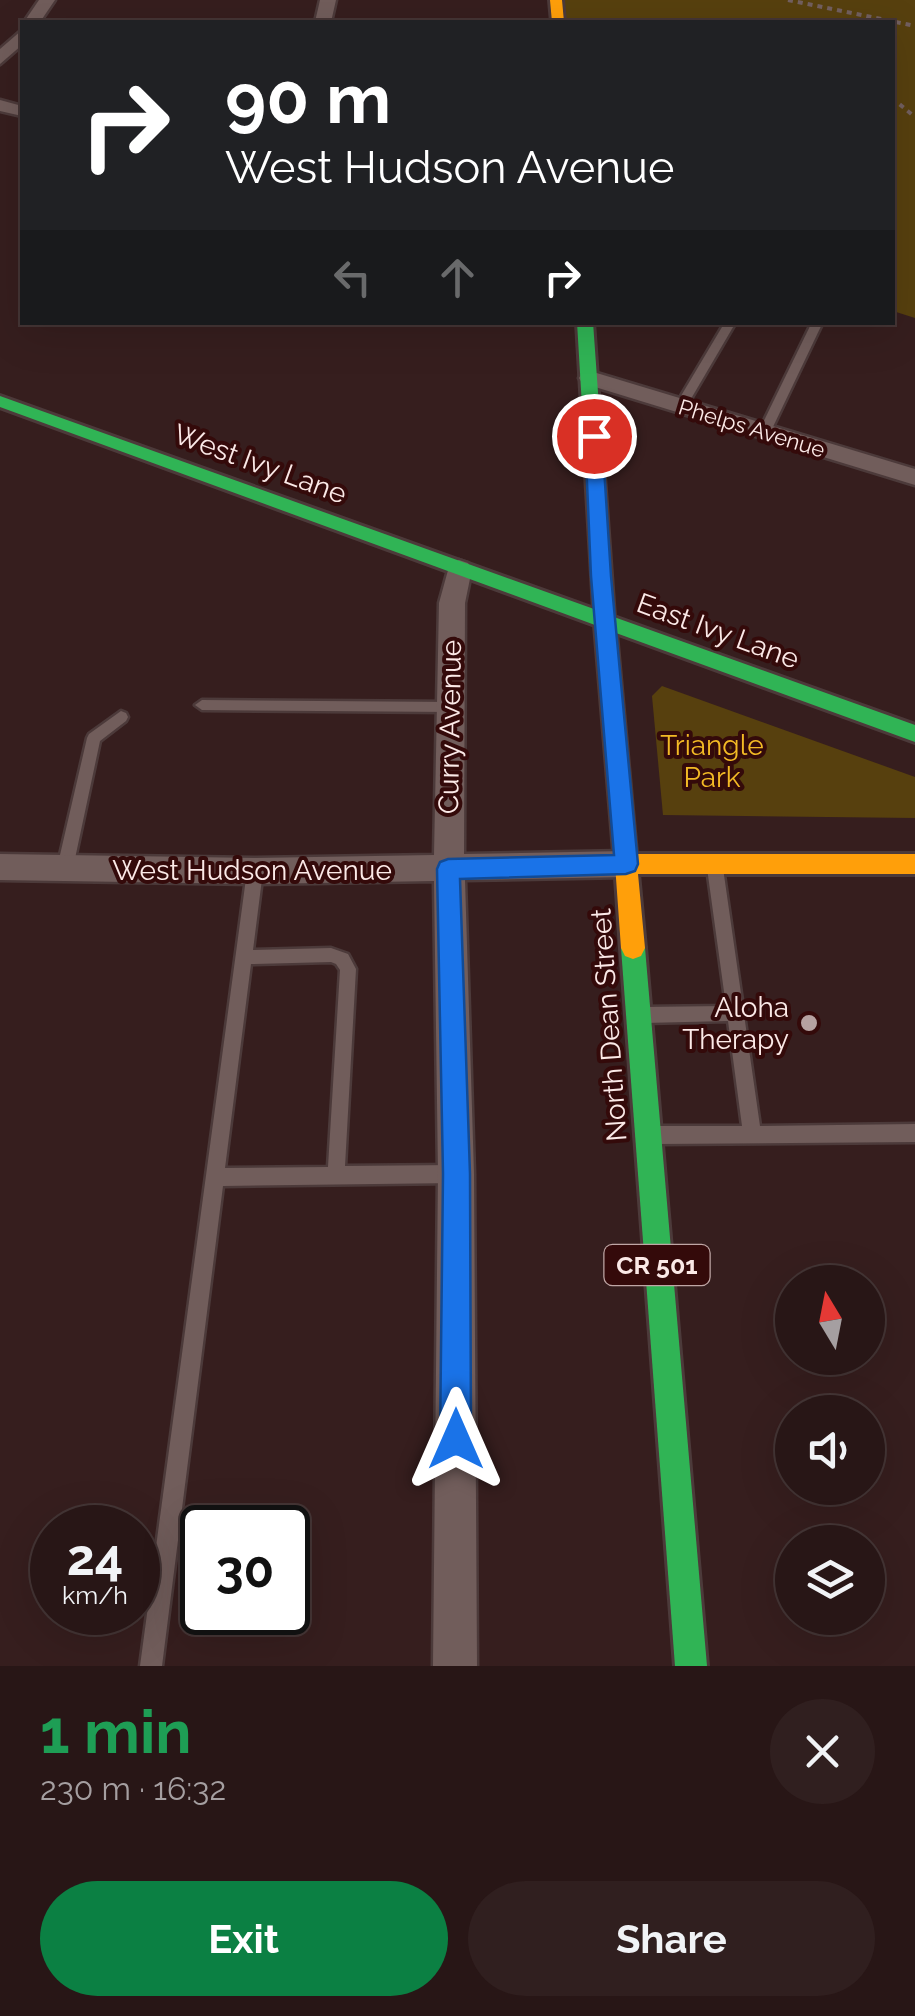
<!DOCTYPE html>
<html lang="en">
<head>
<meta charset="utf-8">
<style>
	:root { --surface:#281616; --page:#301f1f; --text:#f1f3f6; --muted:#a59fa1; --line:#443535; --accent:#0b8043 }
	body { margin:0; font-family:Raleway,sans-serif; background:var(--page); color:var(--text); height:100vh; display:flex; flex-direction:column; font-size:38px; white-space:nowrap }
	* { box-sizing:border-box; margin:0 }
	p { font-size:32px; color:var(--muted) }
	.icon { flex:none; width:55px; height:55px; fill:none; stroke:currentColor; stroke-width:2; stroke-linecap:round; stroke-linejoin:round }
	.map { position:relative; height:1666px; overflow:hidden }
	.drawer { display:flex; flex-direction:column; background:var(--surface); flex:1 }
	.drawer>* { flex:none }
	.guide { position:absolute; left:20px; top:20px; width:875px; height:305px; border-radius:0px; box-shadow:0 10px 40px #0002,0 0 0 2px var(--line); background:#202124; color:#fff; overflow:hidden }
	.needle { width:65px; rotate:350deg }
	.buttons { position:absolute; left:775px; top:1265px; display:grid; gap:20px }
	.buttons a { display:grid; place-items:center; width:110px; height:110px; border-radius:50%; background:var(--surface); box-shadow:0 10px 40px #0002,0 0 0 2px var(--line); font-size:50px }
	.speed { position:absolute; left:30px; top:1505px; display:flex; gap:20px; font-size:50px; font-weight:700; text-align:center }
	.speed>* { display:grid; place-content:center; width:130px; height:130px; border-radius:50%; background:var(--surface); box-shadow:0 10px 40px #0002,0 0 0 2px var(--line); line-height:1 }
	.speed small { font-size:25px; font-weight:400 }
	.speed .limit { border:5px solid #111; border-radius:15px; background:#fff; color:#111 }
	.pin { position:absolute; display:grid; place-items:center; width:85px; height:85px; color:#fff; margin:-42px; border:5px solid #fff; border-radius:50%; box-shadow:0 2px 10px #0007 }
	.me { position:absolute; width:110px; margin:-55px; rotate:0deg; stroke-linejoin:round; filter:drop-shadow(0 0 8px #0008) }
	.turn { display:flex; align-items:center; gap:35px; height:210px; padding:0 40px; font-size:45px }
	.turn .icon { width:130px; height:130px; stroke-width:2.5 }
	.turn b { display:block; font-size:70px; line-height:85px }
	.lanes { display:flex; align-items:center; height:95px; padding:0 40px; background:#0003; justify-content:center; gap:50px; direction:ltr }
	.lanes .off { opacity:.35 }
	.round { display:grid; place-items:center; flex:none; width:105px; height:105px; border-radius:52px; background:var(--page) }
	.summary { display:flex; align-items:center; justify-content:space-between; height:170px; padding:0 40px }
	h1 { font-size:60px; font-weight:700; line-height:75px; color:#1e9e55 }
	.action { display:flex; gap:20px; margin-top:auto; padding:20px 40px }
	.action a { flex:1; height:115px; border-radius:60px; background:var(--accent); color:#fff; font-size:40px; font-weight:700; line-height:115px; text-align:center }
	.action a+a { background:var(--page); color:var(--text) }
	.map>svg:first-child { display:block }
	.green { fill:#57400e }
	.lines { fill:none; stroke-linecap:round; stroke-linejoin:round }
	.lane-casing { stroke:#4c3a3a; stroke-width:5 }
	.street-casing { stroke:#4c3a3a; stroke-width:5 }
	.fast-casing { stroke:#4c3a3a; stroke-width:6 }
	.slow-casing { stroke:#4c3a3a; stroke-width:6 }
	.path { stroke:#725f5f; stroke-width:4; stroke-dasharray:5 5; stroke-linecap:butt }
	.lane { fill:#715d5b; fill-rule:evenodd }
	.street { fill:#715d5b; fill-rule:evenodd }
	.fast { fill:#30b455; fill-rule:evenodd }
	.slow { fill:#ff9f0a; fill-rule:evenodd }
	.route { fill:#1a73e8; stroke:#114b97; stroke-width:2.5 }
	.poi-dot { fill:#b6a2a1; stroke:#340a0a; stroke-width:4 }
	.labels { text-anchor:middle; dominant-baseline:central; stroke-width:8; stroke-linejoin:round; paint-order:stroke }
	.far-street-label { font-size:22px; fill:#fbe9e7; stroke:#340a0a }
	.shield { fill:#340a0a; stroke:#bfa6a5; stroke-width:2.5 }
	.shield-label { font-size:25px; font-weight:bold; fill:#fbe9e7 }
	.street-label { font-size:28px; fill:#fbe9e7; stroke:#340a0a }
	.park-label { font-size:28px; fill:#f3ba25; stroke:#340a0a }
	.poi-label { font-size:28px; fill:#fbe9e7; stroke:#340a0a; text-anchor:end }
</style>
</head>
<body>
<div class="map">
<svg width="915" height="1666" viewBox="0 0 915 1666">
	<rect width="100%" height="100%" fill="#361e1e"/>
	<g class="green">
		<path d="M564,0H915V318L893,311L892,22H565Z"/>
		<path d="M662,686L915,777V818L663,815L652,696Z"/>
	</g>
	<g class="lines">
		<defs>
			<g id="lane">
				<path d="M725,322H736L685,409H677L675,406Z"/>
				<path d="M812,322H823L771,431L769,434H761L759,431Z"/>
				<path d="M202,700L451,702L458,707L451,712L202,710L195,705Z"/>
				<path d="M121,711L126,713L128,717L126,721L100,741L73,868L70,873L65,875L60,873L57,868L87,738L89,734Z"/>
				<path d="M715,861L720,863L723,868L760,1126L915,1124V1142L656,1144L650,1141L647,1135L650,1129L656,1126H742L728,1021L644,1023L638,1020L636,1015L638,1010L644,1007L726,1006L707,868L710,863Z"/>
				<path d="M255,864L260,866L263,871L253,950L331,948L348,954L356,969L345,1166L456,1165L462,1168L465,1174L462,1180L456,1183L223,1186L162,1666H140L247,871L250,866ZM331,962L336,964L340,970L328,1167L225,1168L251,964Z"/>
			</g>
			<g id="street">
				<path d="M39,0H55L40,22H24Z"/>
				<path d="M320,0H336L331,22H315Z"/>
				<path d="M22,30V45L0,64V49Z"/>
				<path d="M0,100L22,106V116L0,111Z"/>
				<path d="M590,371L915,469V485L582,383L579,378L582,373Z"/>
				<path d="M459,560L468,563L472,569L465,603L464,854L626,851L637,855L641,864L637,873L626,877L465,880L474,1174L477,1666H433L438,1174L434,881L255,884L0,880V854L255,858L434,855L439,603L450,563Z"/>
			</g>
			<g id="fast">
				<path d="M577,322H593L614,617L915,725V742L616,633L637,864L634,871L626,874L618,871L615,864L595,625L0,407V396L594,609Z"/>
				<path d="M633,937L641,940L645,948L707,1666H675L621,948L625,940Z"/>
			</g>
			<g id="slow">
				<path d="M550,0H562L564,22H552Z"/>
				<path d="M626,854H915V874H638L645,948L641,956L633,959L625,956L621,948L615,864L618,857Z"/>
			</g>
		</defs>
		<use href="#lane" class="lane-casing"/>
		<use href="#street" class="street-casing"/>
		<use href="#fast" class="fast-casing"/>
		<use href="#slow" class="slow-casing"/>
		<g class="path">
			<path d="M788,0L915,26"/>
			<path d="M892,98L915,117"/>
		</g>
		<use href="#lane" class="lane"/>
		<use href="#street" class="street"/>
		<use href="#fast" class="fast"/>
		<use href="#slow" class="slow"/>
	</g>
	<path class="route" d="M594,430L602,436L611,576L638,864L635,871L626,874L460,879L470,1174L471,1439L466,1450L456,1454L445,1450L440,1439L443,1174L437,869L440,862L448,859L614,855L591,576L585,436Z"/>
	<circle class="poi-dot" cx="809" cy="1023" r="10"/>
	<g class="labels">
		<g class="far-street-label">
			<text transform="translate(752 428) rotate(17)">Phelps Avenue</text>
		</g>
		<rect class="shield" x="604.5" y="1245" width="105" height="40" rx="8"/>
		<g class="shield-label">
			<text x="657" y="1265">CR 501</text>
		</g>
		<g class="street-label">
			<text transform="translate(260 464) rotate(20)">West Ivy Lane</text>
			<text transform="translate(718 631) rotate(20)">East Ivy Lane</text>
			<text transform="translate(450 727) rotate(-89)">Curry Avenue</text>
			<text x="252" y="870">West Hudson Avenue</text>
			<text transform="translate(609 1025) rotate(-94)">North Dean Street</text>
		</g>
		<g class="park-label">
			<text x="712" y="745">Triangle<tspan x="712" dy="32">Park</tspan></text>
		</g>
		<g class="poi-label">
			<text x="789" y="1007">Aloha<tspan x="789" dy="32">Therapy</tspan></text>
		</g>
	</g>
</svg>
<div class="buttons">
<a><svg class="needle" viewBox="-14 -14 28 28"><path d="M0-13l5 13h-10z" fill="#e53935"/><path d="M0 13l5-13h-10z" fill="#a59fa1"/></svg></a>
<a><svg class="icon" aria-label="sound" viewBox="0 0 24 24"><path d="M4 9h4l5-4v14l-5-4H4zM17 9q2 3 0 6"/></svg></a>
<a><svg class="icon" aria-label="layers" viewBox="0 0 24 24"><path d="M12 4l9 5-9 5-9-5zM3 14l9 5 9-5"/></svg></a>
</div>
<div class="speed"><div>24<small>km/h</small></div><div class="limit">30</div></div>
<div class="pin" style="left:594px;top:436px;background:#d93025"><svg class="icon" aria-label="arrive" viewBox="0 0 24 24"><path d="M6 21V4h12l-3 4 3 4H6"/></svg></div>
<svg class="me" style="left:456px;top:1439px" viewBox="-20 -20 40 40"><path d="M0-17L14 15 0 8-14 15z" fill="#1a73e8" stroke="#fff" stroke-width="4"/></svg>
<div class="guide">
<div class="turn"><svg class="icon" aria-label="right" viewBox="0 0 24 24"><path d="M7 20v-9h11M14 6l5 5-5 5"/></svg><div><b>90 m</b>West Hudson Avenue</div></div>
<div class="lanes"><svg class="icon off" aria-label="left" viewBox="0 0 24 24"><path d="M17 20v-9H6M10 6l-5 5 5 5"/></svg><svg class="icon off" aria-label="ahead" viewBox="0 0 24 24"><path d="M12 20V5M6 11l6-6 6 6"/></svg><svg class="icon" aria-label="right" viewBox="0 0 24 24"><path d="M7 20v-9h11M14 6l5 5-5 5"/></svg></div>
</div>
</div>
<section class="drawer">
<div class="summary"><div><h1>1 min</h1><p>230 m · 16:32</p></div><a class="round"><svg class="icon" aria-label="close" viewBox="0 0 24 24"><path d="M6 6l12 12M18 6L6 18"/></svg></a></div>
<div class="action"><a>Exit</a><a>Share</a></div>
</section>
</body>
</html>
